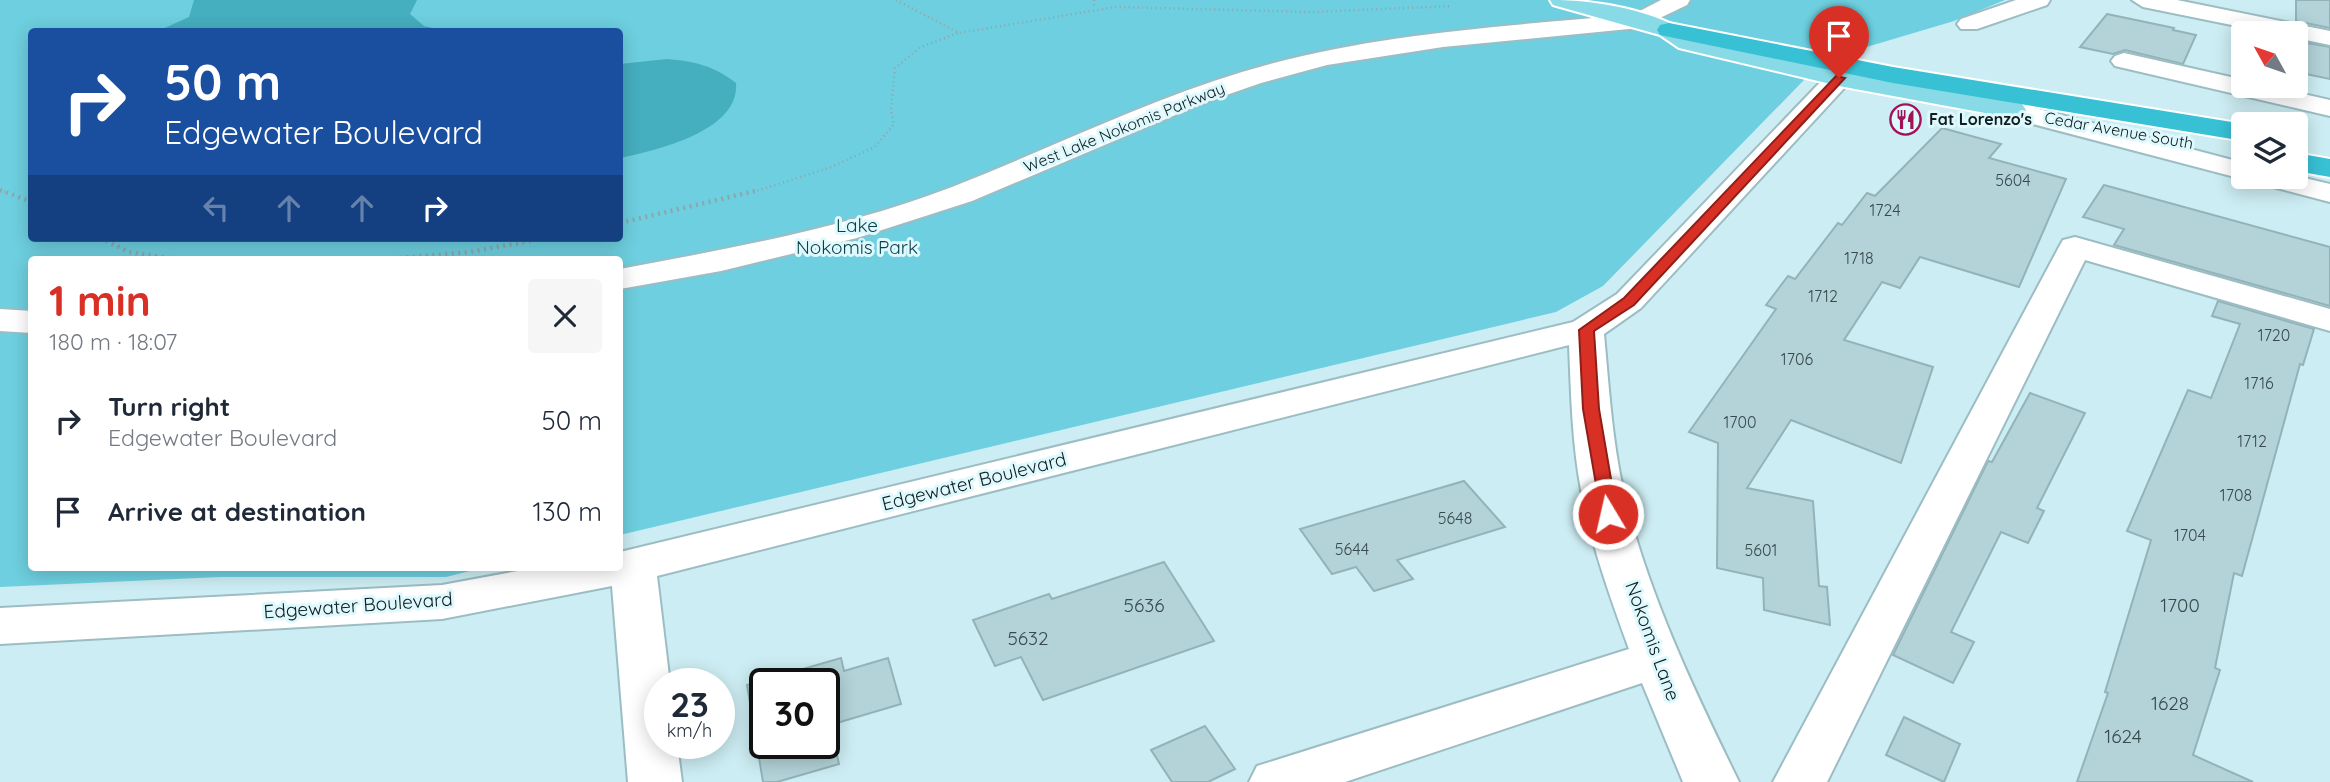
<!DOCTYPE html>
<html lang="en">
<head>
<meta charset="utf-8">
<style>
	:root { --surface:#fff; --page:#f6f6f7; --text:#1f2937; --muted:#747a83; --accent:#d93025 }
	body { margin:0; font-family:Quicksand,sans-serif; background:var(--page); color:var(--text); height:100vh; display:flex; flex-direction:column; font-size:26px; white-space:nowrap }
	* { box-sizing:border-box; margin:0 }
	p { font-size:23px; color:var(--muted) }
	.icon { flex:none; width:38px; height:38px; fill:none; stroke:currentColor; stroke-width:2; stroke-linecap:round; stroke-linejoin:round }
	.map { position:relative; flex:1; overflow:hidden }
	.side { position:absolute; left:28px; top:256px; width:595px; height:315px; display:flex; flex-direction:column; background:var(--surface); border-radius:7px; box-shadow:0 4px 18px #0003 }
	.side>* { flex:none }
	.top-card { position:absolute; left:28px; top:28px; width:595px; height:214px; border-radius:7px; box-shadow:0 4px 18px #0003; background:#1a4fa0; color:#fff; overflow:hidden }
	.needle { width:46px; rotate:310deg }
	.controls { position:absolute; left:2231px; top:21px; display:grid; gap:14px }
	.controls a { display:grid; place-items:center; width:77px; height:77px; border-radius:7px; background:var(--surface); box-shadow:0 4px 18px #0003; font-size:35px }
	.speed { position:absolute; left:644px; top:668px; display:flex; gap:14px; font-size:35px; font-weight:700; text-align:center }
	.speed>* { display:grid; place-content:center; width:91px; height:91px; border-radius:50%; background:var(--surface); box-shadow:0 4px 18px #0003; line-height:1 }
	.speed small { font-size:18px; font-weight:400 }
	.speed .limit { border:4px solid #111; border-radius:10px; background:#fff; color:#111 }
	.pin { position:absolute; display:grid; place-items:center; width:60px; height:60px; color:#fff; margin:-72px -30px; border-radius:50% 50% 50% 0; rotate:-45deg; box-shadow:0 0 7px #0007 }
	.pin .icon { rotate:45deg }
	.me { position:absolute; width:77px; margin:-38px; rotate:351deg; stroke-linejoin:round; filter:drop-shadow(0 0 5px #0008) }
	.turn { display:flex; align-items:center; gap:24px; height:147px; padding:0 21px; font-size:32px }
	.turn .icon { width:91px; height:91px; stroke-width:2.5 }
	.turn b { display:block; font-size:49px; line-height:60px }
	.lanes { display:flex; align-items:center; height:66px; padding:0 21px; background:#0003; justify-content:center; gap:35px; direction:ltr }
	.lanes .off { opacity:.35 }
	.round { display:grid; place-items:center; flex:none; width:74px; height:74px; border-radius:7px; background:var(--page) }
	.headline { display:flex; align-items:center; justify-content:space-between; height:119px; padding:0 21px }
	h1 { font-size:42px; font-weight:700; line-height:52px; color:var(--accent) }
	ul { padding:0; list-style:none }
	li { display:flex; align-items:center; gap:21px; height:91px; padding:0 21px }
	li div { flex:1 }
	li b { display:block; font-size:26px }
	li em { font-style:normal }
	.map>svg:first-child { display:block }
	.green { fill:#6dcfdf; fill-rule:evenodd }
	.water { fill:#45aebf }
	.building { fill:#b3d3d9; stroke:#93b3b8; stroke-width:2; fill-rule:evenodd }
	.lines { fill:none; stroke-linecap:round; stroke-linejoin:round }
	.minor-casing { stroke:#9cbdc3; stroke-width:4 }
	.major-casing { stroke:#fff; stroke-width:4 }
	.highway-casing { stroke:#fff; stroke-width:4 }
	.path-far1 { stroke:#8da7ac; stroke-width:2.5; stroke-dasharray:1 3.5; stroke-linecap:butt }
	.path { stroke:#8da7ac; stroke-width:4.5; stroke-dasharray:2 4.5; stroke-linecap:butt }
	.minor { fill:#fff; fill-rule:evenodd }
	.major { fill:#88dae6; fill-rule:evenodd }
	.highway { fill:#38c1d5; fill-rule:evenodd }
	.route { fill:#d93025; stroke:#8d1f18; stroke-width:2 }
	.labels { text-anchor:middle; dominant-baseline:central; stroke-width:6; stroke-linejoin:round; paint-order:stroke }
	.far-poi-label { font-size:16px; font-weight:bold; fill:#101c1e; stroke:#def9fe; text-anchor:start }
	.far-street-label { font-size:16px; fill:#101c1e; stroke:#def9fe }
	.number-label { font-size:16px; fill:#394a4d }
	.park-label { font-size:19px; fill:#0c3d44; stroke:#def9fe }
	.street-label { font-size:19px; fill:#101c1e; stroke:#def9fe }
	.near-number-label { font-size:19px; fill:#394a4d }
</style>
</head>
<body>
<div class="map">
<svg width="2330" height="782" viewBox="0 0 2330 782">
	<rect width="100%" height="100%" fill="#ccedf3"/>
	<path class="green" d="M0,0H2005L1954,21L1833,57L1804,80L1603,286L1556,312L620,535V259H32V567H486L446,577H220L0,587ZM32,32H620V238H32Z"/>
	<g class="water">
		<path d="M194,0H417L410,14L424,26L446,31H158L189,17Z"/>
		<path d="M667,59C694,61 714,66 736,83C740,131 657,150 620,158V64Z"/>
	</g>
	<g class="building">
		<path d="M2296,0H2330V28L2296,21Z"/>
		<path d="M2107,14L2174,28L2173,30L2196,35L2183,64L2125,50L2113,54L2080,47Z"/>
		<path d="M2296,41L2330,47V79L2296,72Z"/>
		<path d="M1942,128L2001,144L1989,158L2066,179L2019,287L1920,257L1900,288L1882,282L1844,340L1933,367L1901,463L1791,420L1747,488L1813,501L1819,586L1827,587L1830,625L1764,610L1763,578L1717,568L1718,443L1689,432L1776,309L1766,305L1788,276L1795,279L1838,223L1842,225L1867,193L1875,196Z"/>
		<path d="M2104,185L2330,247V306L2114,245L2124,229L2083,217Z"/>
		<path d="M2218,301L2314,329L2303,365L2300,364L2242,576L2234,573L2215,668L2220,670L2193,755L2253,782H2077L2108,693L2105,692L2151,540L2127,531L2188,390L2211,398L2240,324L2212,316Z"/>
		<path d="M2030,393L2085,413L2037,508L2044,511L2028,543L2001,532L1951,632L1974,642L1953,683L1893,655L1988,461L1992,462Z"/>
		<path d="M1464,481L1505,527L1397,560L1413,579L1374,591L1356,567L1332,574L1300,529Z"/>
		<path d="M1164,562L1214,641L1043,700L1021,657L995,666L973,620L1049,594L1052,599Z"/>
		<path d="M841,658L844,671L888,658L901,704L830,725L839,764L777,782H763L747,685ZM765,684H824V744H765Z"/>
		<path d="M1904,717L1960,744L1944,782L1886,755Z"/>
		<path d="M1205,726L1235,769L1208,782H1172L1151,750Z"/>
	</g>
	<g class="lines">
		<defs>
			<g id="minor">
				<path d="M1661,0H1690L1687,5L1639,28L1443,47L1327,65L1261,83L1206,102L972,201L857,238L721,271L620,289V269C732,248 845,228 952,187C1049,149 1143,102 1242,72C1369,33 1503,27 1634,14Z"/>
				<path d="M2016,0H2050L2047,5L1977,29H1961L1957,24L1961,19Z"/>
				<path d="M2132,0H2177L2330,31V45L2296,38V33H2271L2143,7Z"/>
				<path d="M2124,53L2244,80V86H2268L2330,100V116L2115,66L2111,61L2115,56Z"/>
				<path d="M1839,70L1848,72L1852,78L1848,84L1641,308L1604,334C1609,387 1612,441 1624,493C1648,594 1694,690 1739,782H1683L1642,683L1345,782H1249L1257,766L1629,649C1610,597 1591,544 1581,490C1572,442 1571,394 1569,345L657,576L670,684H660V744H677L682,782H628L612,586L442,619L0,644V608L442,585L539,567H620V552L1573,322L1617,294L1830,72Z"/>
				<path d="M2012,102L2244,163V177L2296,176L2330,184V202L2002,116L1998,110L2002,104Z"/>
				<path d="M2075,237L2330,309V331L2085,260L1827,782H1773L2059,247L2063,240Z"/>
				<path d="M0,309L32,311V333L0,331Z"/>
			</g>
			<path id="major" d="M1550,0C1598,0 1656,10 1696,38L1839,70L2012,102L2022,104L2026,110L2022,116L2012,118L1839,86L1679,48L1660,35L1553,5Z"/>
			<g id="highway">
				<path d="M1669,23L1893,67L2244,124V141L1893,83L1660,35L1657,30L1660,25Z"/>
				<path d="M2296,153L2330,159V177L2296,171Z"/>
			</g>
		</defs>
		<use href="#minor" class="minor-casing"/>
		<use href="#major" class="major-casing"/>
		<use href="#highway" class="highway-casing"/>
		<g class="path-far1">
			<path d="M896,0L959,33L1116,7L1312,12L1452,6"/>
			<path d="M1094,0V9"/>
			<path d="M0,190L5,192"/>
			<path d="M753,192L829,168L875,147L894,124L891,109L895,68L921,47L958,33"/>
		</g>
		<g class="path">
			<path d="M0,190L32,202"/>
			<path d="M620,223L759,190"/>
			<path d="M100,238L129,252L174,259"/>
			<path d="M387,259L470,252L546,238"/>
		</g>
		<use href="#minor" class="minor"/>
		<use href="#major" class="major"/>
		<use href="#highway" class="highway"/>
	</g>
	<path class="route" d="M1836,76L1845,78L1634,305L1594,331L1599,409L1617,514L1614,519H1602L1583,409L1579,330L1624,298Z"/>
	<defs>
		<symbol id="restaurant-ring" viewBox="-11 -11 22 22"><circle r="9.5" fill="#def9fe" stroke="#a21257" stroke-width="1.5"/><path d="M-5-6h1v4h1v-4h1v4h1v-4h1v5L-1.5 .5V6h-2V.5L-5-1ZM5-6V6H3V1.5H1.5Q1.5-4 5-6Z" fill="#a21257"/></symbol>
	</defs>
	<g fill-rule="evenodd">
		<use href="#restaurant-ring" x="1888" y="102" width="35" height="35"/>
	</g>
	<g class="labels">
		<g class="far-poi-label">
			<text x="1929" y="119">Fat Lorenzo's</text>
		</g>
		<g class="far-street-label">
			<text transform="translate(1124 127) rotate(-22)">West Lake Nokomis Parkway</text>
			<text transform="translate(2119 130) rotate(10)">Cedar Avenue South</text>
		</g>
		<g class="number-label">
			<text x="2013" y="180">5604</text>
			<text x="1885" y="210">1724</text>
			<text x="1859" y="258">1718</text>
			<text x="1823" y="296">1712</text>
			<text x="2274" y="335">1720</text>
			<text x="1797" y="359">1706</text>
			<text x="2259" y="383">1716</text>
			<text x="1740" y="422">1700</text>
			<text x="2252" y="441">1712</text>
			<text x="2236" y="495">1708</text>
			<text x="1455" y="518">5648</text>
			<text x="2190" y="535">1704</text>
			<text x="1352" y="549">5644</text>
			<text x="1761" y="550">5601</text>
		</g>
		<g class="park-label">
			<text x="857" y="225">Lake<tspan x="857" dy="22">Nokomis Park</tspan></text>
		</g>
		<g class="street-label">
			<text transform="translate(974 481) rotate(-14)">Edgewater Boulevard</text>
			<text transform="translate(358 605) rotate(-4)">Edgewater Boulevard</text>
			<text transform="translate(1653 641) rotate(70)">Nokomis Lane</text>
		</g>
		<g class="near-number-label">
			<text x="1144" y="605">5636</text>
			<text x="2180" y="605">1700</text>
			<text x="1028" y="638">5632</text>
			<text x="2170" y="703">1628</text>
			<text x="2123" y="736">1624</text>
		</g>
	</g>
</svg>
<div class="controls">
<a><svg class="needle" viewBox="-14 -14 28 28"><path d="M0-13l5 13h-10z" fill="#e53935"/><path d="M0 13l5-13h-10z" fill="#747a83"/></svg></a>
<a><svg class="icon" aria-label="layers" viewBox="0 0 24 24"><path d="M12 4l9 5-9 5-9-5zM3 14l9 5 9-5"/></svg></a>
</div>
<div class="speed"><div>23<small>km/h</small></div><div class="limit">30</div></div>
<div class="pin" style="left:1839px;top:78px;background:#d93025"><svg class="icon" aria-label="arrive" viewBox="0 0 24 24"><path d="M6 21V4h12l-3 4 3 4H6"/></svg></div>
<svg class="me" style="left:1608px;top:514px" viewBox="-20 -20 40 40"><circle r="17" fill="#d93025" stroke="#fff" stroke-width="3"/><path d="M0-11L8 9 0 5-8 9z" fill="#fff"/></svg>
<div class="top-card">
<div class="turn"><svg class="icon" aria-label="right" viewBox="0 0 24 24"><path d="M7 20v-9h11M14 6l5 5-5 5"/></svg><div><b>50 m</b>Edgewater Boulevard</div></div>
<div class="lanes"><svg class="icon off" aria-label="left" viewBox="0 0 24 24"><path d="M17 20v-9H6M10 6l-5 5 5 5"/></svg><svg class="icon off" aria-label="ahead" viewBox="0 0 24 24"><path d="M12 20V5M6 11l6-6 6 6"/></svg><svg class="icon off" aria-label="ahead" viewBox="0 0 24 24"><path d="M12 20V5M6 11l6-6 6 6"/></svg><svg class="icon" aria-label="right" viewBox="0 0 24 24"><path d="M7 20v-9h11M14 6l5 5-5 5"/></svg></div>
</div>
<section class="side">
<div class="headline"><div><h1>1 min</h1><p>180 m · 18:07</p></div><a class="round"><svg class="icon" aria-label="close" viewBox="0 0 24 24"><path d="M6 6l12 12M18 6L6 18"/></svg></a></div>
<ul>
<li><svg class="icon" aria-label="right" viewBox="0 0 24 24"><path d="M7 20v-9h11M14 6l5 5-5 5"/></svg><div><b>Turn right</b><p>Edgewater Boulevard</p></div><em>50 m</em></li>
<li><svg class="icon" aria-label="arrive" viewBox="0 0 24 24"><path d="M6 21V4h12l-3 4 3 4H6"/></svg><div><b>Arrive at destination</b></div><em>130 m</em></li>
</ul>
</section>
</div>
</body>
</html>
